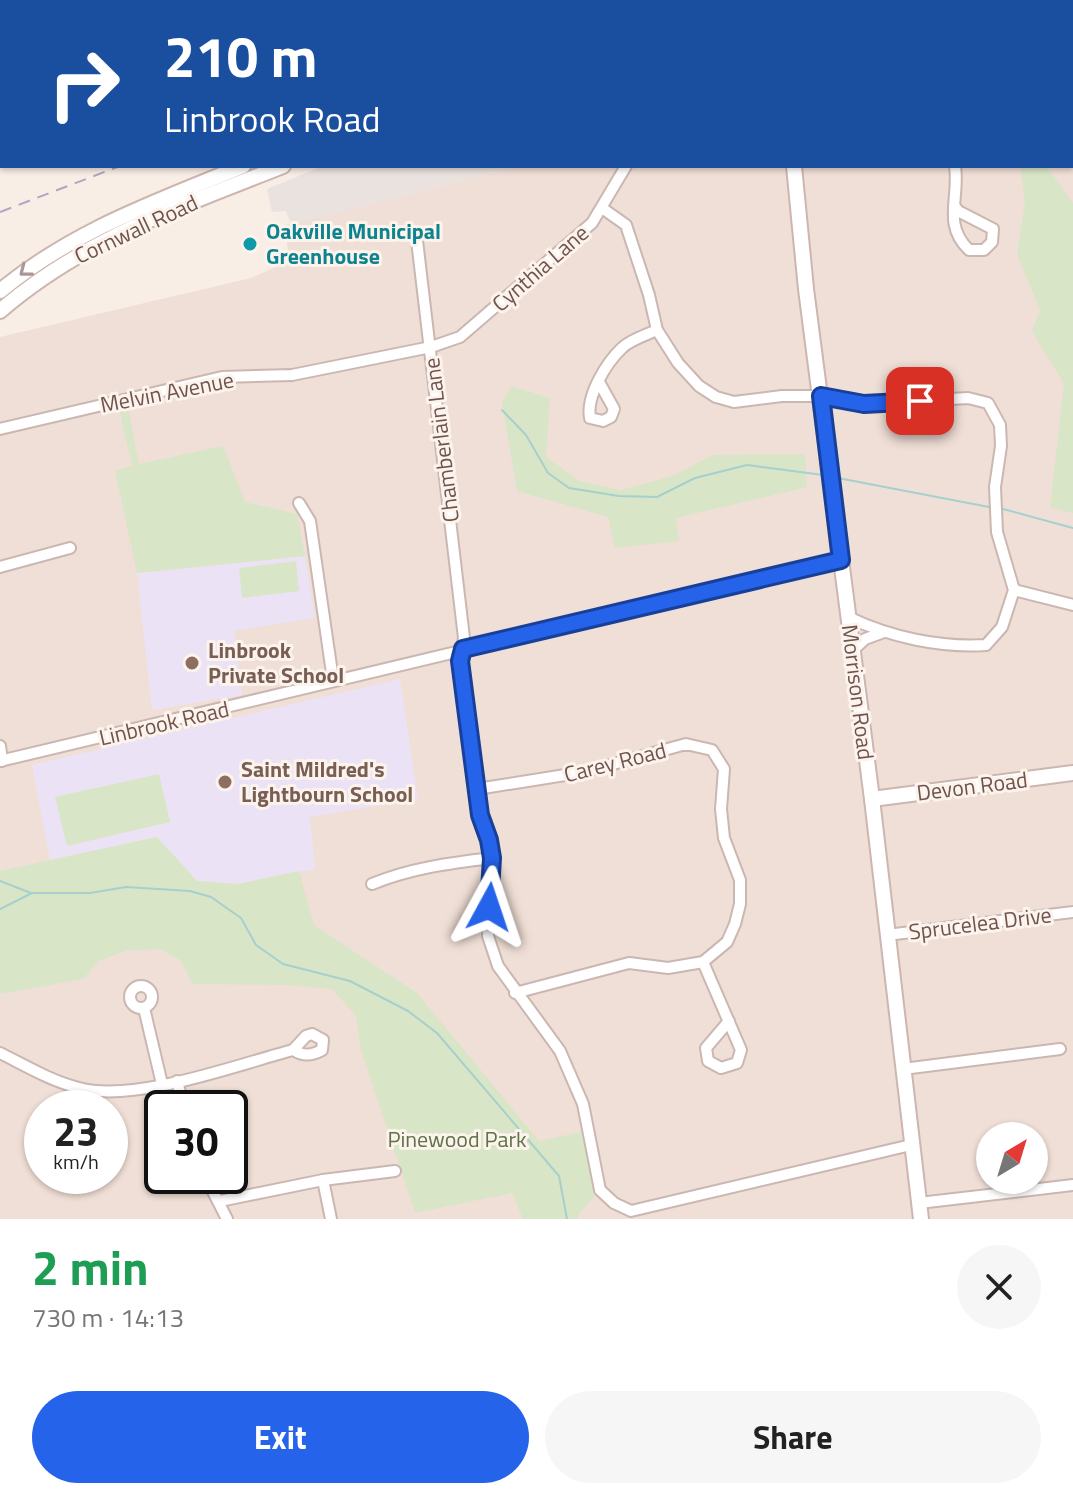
<!DOCTYPE html>
<html lang="en">
<head>
<meta charset="utf-8">
<style>
	:root { --surface:#fff; --page:#f6f6f6; --text:#222; --muted:#767676; --accent:#2563eb }
	body { margin:0; font-family:"Titillium Web",sans-serif; background:var(--page); color:var(--text); height:100vh; display:flex; flex-direction:column; font-size:30px; white-space:nowrap }
	* { box-sizing:border-box; margin:0 }
	p { font-size:26px; color:var(--muted) }
	.icon { flex:none; width:44px; height:44px; fill:none; stroke:currentColor; stroke-width:2; stroke-linecap:round; stroke-linejoin:round }
	.map { position:relative; height:1219px; overflow:hidden }
	.sheet { display:flex; flex-direction:column; background:var(--surface); flex:1 }
	.sheet>* { flex:none }
	.banner { position:absolute; left:0px; top:0px; width:1074px; height:168px; box-shadow:0 2px 6px #0004; background:#1a4fa0; color:#fff; overflow:hidden }
	.needle { width:52px; rotate:38deg }
	.fabs { position:absolute; left:976px; top:1122px; display:grid; gap:16px }
	.fabs a { display:grid; place-items:center; width:72px; height:72px; border-radius:50%; background:var(--surface); box-shadow:0 2px 6px #0004; font-size:40px }
	.speed { position:absolute; left:24px; top:1090px; display:flex; gap:16px; font-size:40px; font-weight:700; text-align:center }
	.speed>* { display:grid; place-content:center; width:104px; height:104px; border-radius:50%; background:var(--surface); box-shadow:0 2px 6px #0004; line-height:1 }
	.speed small { font-size:20px; font-weight:400 }
	.speed .limit { border:4px solid #111; border-radius:12px; background:#fff; color:#111 }
	.pin { position:absolute; display:grid; place-items:center; width:68px; height:68px; color:#fff; margin:-34px; border-radius:16px; box-shadow:0 4px 12px #0006 }
	.me { position:absolute; width:88px; margin:-44px; rotate:5deg; stroke-linejoin:round; filter:drop-shadow(0 0 6px #0008) }
	.turn { display:flex; align-items:center; gap:28px; height:168px; padding:0 32px; font-size:36px }
	.turn .icon { width:104px; height:104px; stroke-width:2.5 }
	.turn b { display:block; font-size:56px; line-height:68px }
	.round { display:grid; place-items:center; flex:none; width:84px; height:84px; border-radius:42px; background:var(--page) }
	.head { display:flex; align-items:center; justify-content:space-between; height:136px; padding:0 32px }
	h1 { font-size:48px; font-weight:700; line-height:60px; color:#1e9e55 }
	.action { display:flex; gap:16px; margin-top:auto; padding:16px 32px }
	.action a { flex:1; height:92px; border-radius:48px; background:var(--accent); color:#fff; font-size:32px; font-weight:700; line-height:92px; text-align:center }
	.action a+a { background:var(--page); color:var(--text) }
	.map>svg:first-child { display:block }
	.residential { fill:#f0dfd6; fill-rule:evenodd }
	.industrial { fill:#eae2df }
	.education { fill:#ebe3f5 }
	.green { fill:#d9e5c7 }
	.lines { fill:none; stroke-linecap:round; stroke-linejoin:round }
	.stream { stroke:#a5d0ce; stroke-width:2 }
	.street-casing { stroke:#cbb7b1; stroke-width:14 }
	.secondary-casing { stroke:#cdb6af; stroke-width:18 }
	.street { stroke:#fff; stroke-width:10 }
	.secondary { stroke:#fff; stroke-width:14 }
	.rail { stroke:#afa6c1; stroke-width:2; stroke-dasharray:12 8; stroke-linecap:butt }
	.oneway { stroke:#a99895 }
	.route-casing { stroke:#184099; stroke-width:20 }
	.route { stroke:#2563eb; stroke-width:14 }
	.culture-dot { fill:#0f9aa8; stroke:#fcf3ec; stroke-width:3 }
	.education-dot { fill:#8d6e63; stroke:#fcf3ec; stroke-width:3 }
	.labels { text-anchor:middle; dominant-baseline:central; stroke-width:6; stroke-linejoin:round; paint-order:stroke }
	.street-label { font-size:22px; fill:#6f534e; stroke:#fcf3ec }
	.culture-label { font-size:22px; font-weight:bold; fill:#0d838f; stroke:#fcf3ec; text-anchor:start }
	.education-label { font-size:22px; font-weight:bold; fill:#785e54; stroke:#fcf3ec; text-anchor:start }
	.park-label { font-size:22px; fill:#5e7348; stroke:#fcf3ec }
</style>
</head>
<body>
<div class="map">
<svg width="1073" height="1219" viewBox="0 0 1073 1219">
	<rect width="100%" height="100%" fill="#f9eee6"/>
	<path class="residential" d="M1073,121V1219H0V337L251,278L289,261L285,225L519,166H1072ZM42,1108H110V1176H42ZM162,1108H230V1176H162ZM990,1136H1034V1180H990Z"/>
	<g class="industrial">
		<path d="M0,0H184L2,2L0,129Z"/>
		<path d="M323,166H519L291,224L286,211L272,212L267,189Z"/>
	</g>
	<g class="education">
		<path d="M305,556L315,618L234,631L242,695L152,710L137,573Z"/>
		<path d="M400,679L418,799L310,817L315,869L238,884L197,881L157,837L50,860L32,765Z"/>
	</g>
	<g class="green">
		<path d="M1020,166H1046L1073,203V513L1050,507L1064,384L1032,331L1040,310L1017,254L1025,201Z"/>
		<path d="M511,386L550,398L546,457L579,481L620,490L673,476L712,455L805,454L807,487L676,518L679,541L615,548L608,517L517,491L502,403Z"/>
		<path d="M128,407L139,464L223,446L245,502L297,514L305,556L137,573L115,471L132,466L119,409Z"/>
		<path d="M296,561L299,591L242,598L239,568Z"/>
		<path d="M159,774L170,822L67,846L55,797Z"/>
		<path d="M157,837L197,881L238,884L299,871L314,925L417,993L539,1141L585,1131L595,1196L579,1214L578,1219H523L512,1193L415,1213L361,1050L356,1016L332,989L287,985L193,984L180,960L160,949L125,951L99,961L83,979L0,994V871Z"/>
	</g>
	<g class="lines">
		<g class="stream">
			<path d="M502,410L526,435L548,473L569,488L619,496L657,497L695,478L747,465L823,475"/>
			<path d="M838,478L989,507"/>
			<path d="M1003,509L1073,528"/>
			<path d="M0,881L31,893"/>
			<path d="M0,909L32,893H90L126,887L190,891L211,897L241,918L256,945L283,964L350,981L408,1011L437,1033L559,1176L567,1219"/>
		</g>
		<defs>
			<g id="street">
				<path d="M954,205L958,211L993,229L992,242L984,250H969C942,224 960,198 955,166"/>
				<path d="M602,208L626,225L649,295L657,330L678,363L699,386L716,397L734,402L782,396H821L864,404L968,398L988,403L1000,425L1001,446L995,487L997,532L1014,590L1002,627L986,645C940,648 890,637 848,617"/>
				<path d="M416,232L464,638L460,661L468,723L480,815L489,840L492,858L488,936L498,966L560,1051L583,1104L600,1190L614,1203L631,1211L911,1145"/>
				<path d="M599,382L614,409L611,417L603,421L590,418C586,396 606,363 622,348C630,340 646,335 657,330"/>
				<path d="M0,429L222,377L292,375L431,347L460,337L592,223L626,166"/>
				<path d="M299,503L310,521L333,680"/>
				<path d="M0,567L70,548"/>
				<path d="M1014,590L1073,605"/>
				<path d="M853,650L865,639L884,632"/>
				<path d="M0,746L2,761"/>
				<path d="M0,761L841,560"/>
				<path d="M477,789L584,772L686,744L712,750L724,769L721,809L724,838L740,880V904L735,924L727,942L703,962L668,968L629,963L515,993"/>
				<path d="M372,884C411,868 450,863 492,858"/>
				<path d="M887,935L1073,912"/>
				<path d="M703,962L741,1050L737,1063L721,1068L708,1061L706,1048L729,1021"/>
				<circle cx="141" cy="997" r="11"/>
				<path d="M144,1008L162,1084"/>
				<path d="M0,1053C26,1066 51,1081 79,1088C135,1103 236,1065 293,1050L306,1036L312,1034L323,1040L322,1050C311,1056 303,1056 293,1050"/>
				<path d="M903,1069L1060,1049"/>
				<path d="M177,1081L184,1108"/>
				<path d="M205,1176L227,1219"/>
				<path d="M323,1180L331,1219"/>
				<path d="M220,1201L323,1180L395,1171"/>
				<path d="M919,1203L1073,1185"/>
			</g>
			<g id="secondary">
				<path d="M773,0L774,2"/>
				<path d="M651,2L657,0"/>
				<path d="M704,2L714,0"/>
				<path d="M794,166L806,289L872,799L921,1219"/>
				<path d="M0,291C74,230 156,202 243,166"/>
				<path d="M0,311C83,239 182,206 283,166"/>
				<path d="M872,799L1073,773"/>
			</g>
		</defs>
		<use href="#street" class="street-casing"/>
		<use href="#secondary" class="secondary-casing"/>
		<use href="#street" class="street"/>
		<use href="#secondary" class="secondary"/>
		<g class="rail">
			<path d="M512,2L517,0"/>
			<path d="M539,2L544,0"/>
			<path d="M0,212L120,166"/>
		</g>
	</g>
	<defs><path id="oneway-chevron" d="M-2-3.5L2.5 0L-2 3.5" fill="none" stroke-width="1.6" stroke-linecap="round" stroke-linejoin="round" transform="scale(2)"/></defs>
	<use class="oneway" href="#oneway-chevron" transform="translate(25 271) rotate(142)"/>
	<g class="lines">
		<defs>
			<path id="route" d="M489,907L492,858L489,840L480,815L460,661L463,649L841,560L821,396L864,404L920,401"/>
		</defs>
		<use href="#route" class="route-casing"/>
		<use href="#route" class="route"/>
	</g>
	<circle class="culture-dot" cx="250" cy="244" r="8"/>
	<g class="education-dot">
		<circle cx="192" cy="663" r="8"/>
		<circle cx="225" cy="782" r="8"/>
	</g>
	<g class="labels">
		<g class="street-label">
			<text transform="translate(136 229) rotate(-25)">Cornwall Road</text>
			<text transform="translate(540 268) rotate(-41)">Cynthia Lane</text>
			<text transform="translate(167 392) rotate(-11)">Melvin Avenue</text>
			<text transform="translate(441 440) rotate(-97)">Chamberlain Lane</text>
			<text transform="translate(858 692) rotate(83)">Morrison Road</text>
			<text transform="translate(164 723) rotate(-13)">Linbrook Road</text>
			<text transform="translate(615 762) rotate(-14)">Carey Road</text>
			<text transform="translate(972 786) rotate(-7)">Devon Road</text>
			<text transform="translate(980 923) rotate(-7)">Sprucelea Drive</text>
		</g>
		<g class="culture-label">
			<text x="266" y="231">Oakville Municipal<tspan x="266" dy="25">Greenhouse</tspan></text>
		</g>
		<g class="education-label">
			<text x="208" y="650">Linbrook<tspan x="208" dy="25">Private School</tspan></text>
			<text x="241" y="769">Saint Mildred's<tspan x="241" dy="25">Lightbourn School</tspan></text>
		</g>
		<g class="park-label">
			<text x="457" y="1139">Pinewood Park</text>
		</g>
	</g>
</svg>
<div class="fabs">
<a><svg class="needle" viewBox="-14 -14 28 28"><path d="M0-13l5 13h-10z" fill="#e53935"/><path d="M0 13l5-13h-10z" fill="#767676"/></svg></a>
</div>
<div class="speed"><div>23<small>km/h</small></div><div class="limit">30</div></div>
<div class="pin" style="left:920px;top:401px;background:#d93025"><svg class="icon" aria-label="arrive" viewBox="0 0 24 24"><path d="M6 21V4h12l-3 4 3 4H6"/></svg></div>
<svg class="me" style="left:489px;top:907px" viewBox="-20 -20 40 40"><path d="M0-17L14 15 0 8-14 15z" fill="#2563eb" stroke="#fff" stroke-width="4"/></svg>
<div class="banner">
<div class="turn"><svg class="icon" aria-label="right" viewBox="0 0 24 24"><path d="M7 20v-9h11M14 6l5 5-5 5"/></svg><div><b>210 m</b>Linbrook Road</div></div>
</div>
</div>
<section class="sheet">
<div class="head"><div><h1>2 min</h1><p>730 m · 14:13</p></div><a class="round"><svg class="icon" aria-label="close" viewBox="0 0 24 24"><path d="M6 6l12 12M18 6L6 18"/></svg></a></div>
<div class="action"><a>Exit</a><a>Share</a></div>
</section>
</body>
</html>
